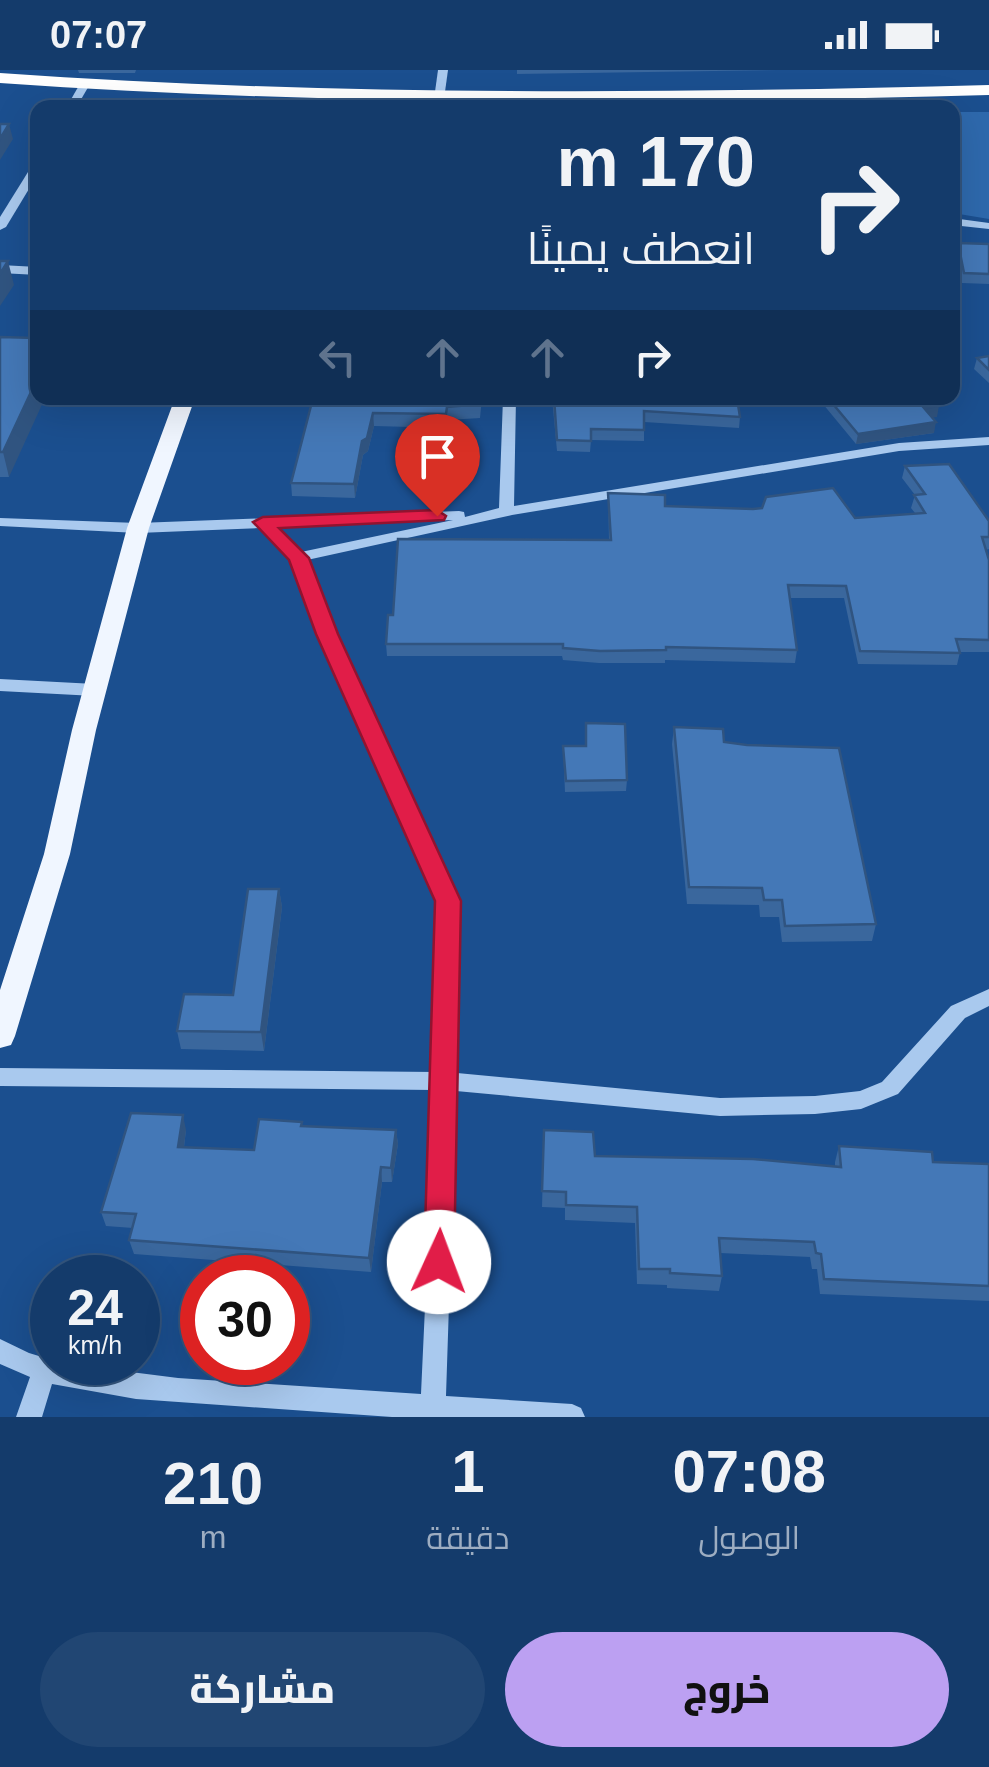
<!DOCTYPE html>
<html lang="ar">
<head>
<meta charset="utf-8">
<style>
	:root { --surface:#143b6b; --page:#214673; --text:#f1f3f6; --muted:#9dadc1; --line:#33557e; --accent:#bca0f2 }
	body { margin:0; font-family:Helvetica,Cairo,sans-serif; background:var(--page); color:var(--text); direction:rtl; height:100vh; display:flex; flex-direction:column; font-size:38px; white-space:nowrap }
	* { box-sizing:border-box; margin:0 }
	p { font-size:32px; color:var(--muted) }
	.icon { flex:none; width:55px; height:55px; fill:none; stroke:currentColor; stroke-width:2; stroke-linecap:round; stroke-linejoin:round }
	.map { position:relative; height:1347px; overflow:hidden; direction:ltr }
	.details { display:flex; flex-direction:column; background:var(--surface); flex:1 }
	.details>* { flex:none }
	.top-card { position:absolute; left:30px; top:30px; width:930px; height:305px; border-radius:20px; box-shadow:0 10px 40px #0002,0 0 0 2px var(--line); direction:rtl; background:#143b6b; color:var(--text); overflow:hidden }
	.speed { position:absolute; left:30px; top:1185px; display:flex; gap:20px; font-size:50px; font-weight:700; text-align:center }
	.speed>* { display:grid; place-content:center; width:130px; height:130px; border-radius:50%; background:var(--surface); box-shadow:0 10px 40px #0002,0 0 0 2px var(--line); line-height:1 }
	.speed small { font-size:25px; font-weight:400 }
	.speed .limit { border:15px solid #d22; background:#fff; color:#111 }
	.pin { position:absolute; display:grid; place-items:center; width:85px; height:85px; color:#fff; margin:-102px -42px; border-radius:50% 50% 50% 0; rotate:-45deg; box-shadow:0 0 10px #0007 }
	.pin .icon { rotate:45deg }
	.me { position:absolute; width:110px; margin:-55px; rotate:2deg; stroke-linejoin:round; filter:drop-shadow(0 0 8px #0008) }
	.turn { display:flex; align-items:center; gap:35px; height:210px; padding:0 40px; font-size:45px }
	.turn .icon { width:130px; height:130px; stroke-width:2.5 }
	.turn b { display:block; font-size:70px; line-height:85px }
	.lanes { display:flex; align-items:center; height:95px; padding:0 40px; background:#0003; justify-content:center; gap:50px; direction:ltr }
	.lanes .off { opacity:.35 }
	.eta { display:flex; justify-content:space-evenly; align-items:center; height:170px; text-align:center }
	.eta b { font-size:60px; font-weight:800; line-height:70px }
	.primary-button { display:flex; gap:20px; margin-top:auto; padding:20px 40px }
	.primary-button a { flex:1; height:115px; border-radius:60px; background:var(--accent); color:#111; font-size:40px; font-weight:800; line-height:115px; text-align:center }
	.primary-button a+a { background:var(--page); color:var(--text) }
	.status { display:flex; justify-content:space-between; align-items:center; height:70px; padding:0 50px; background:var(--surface); direction:ltr }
	.status svg { height:28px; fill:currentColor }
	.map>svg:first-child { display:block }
	.green { fill:#2e69ad }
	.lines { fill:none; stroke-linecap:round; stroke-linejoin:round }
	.minor { fill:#a9c9ee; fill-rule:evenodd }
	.major { fill:#f0f6ff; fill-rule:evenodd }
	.highway { fill:#fff; fill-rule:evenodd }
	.wall { fill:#3a679d }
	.shaded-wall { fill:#305480 }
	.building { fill:#4478b7; stroke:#305480; stroke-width:2.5 }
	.route { fill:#e11d48; stroke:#92132f; stroke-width:2.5 }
</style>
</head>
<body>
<div class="status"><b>07:07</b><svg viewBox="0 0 49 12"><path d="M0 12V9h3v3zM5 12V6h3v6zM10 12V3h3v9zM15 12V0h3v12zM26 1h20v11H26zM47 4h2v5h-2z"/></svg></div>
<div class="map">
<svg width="989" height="1347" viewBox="0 0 989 1347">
	<rect width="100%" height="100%" fill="#1b4f8f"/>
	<path class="green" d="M953,42H989V149L953,143Z"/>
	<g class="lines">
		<g class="minor">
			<path d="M438,0H448L444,29L439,32L434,29Z"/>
			<path d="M85,11L90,14L76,38H66L81,12Z"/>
			<path d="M38,91V104L6,157L0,160V147L33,94Z"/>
			<path d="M952,148L989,153V159L952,155Z"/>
			<path d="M0,195L38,197V205L0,203Z"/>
			<path d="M503,328H516L514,436L899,373L989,367V375L899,381L512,445L307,490L335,564L458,831L457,1003L720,1028L815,1026L860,1021L882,1012L951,936L989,919V936L965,948L898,1024L861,1039L815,1044L720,1046L456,1021L446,1326L572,1334L581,1338L585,1347H392L136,1329L52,1314L42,1347H16L30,1307L0,1294V1269L29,1283L52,1290V1292L178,1308L421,1324L435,1020L0,1016V998L435,1002L438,831L319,564L291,489L260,458L138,463L0,456V448L138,453L459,441L464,442L465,447L499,438ZM453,450L301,482L276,457Z"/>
			<path d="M0,609L95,614L103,620L95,626L0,621Z"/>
		</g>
		<g class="major">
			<path d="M366,25L378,28L368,38H351Z"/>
			<path d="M175,328H195L149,458L96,660L70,784L15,966L11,975L0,978V920L44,784L72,660L127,458Z"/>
		</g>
		<path class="highway" d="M0,3C330,26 659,24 989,15V25C659,34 330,36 0,13Z"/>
	</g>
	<g class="wall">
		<path d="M78,0H136L135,3H79Z"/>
		<path d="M517,0H778L517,4Z"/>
		<path d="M958,173L989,174V214L962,213L956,182Z"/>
		<path d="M0,267L9,407H0Z"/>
		<path d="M989,286V313L974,299L977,288Z"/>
		<path d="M313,328H482L480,348L448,350L447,358L374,356L368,381L363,385L355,428L292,426L291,413Z"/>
		<path d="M552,328H737L740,347L739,358L644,352V371L591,370L590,382L557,381Z"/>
		<path d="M818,328H932L937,347H932L934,363L856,374Z"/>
		<path d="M905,396L989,451V479L986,480L989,490V582H960L957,595L858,594L844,528H790L797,580L795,593L665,590V593H599L563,590L562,586H387L386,574L393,545L609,470L608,423L665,436L855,448L915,443L911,438L915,425L902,408Z"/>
		<path d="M674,657L724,672L876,854L872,871L782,872L779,847H760L759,835L687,834L672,674Z"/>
		<path d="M563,676L627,710L626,721L565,722Z"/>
		<path d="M279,819L282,837L264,981L181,979L177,961L233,925Z"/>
		<path d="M302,1052V1056L396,1060L398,1074L392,1112H382L371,1202L134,1184L129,1170L133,1158L106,1156L101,1142L186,1060L184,1077L254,1080Z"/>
		<path d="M544,1060L595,1086L835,1097V1092L839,1076L933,1092L989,1094V1231L820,1224L817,1199H812L810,1187L720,1183L722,1206L719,1221L667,1218V1215L637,1214L635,1153L565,1150V1138L542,1137Z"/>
	</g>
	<g class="shaded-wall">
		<path d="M9,54L13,69L0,90V69Z"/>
		<path d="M8,191L14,215L0,236V204Z"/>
		<path d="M38,307V328H45L9,407L3,382Z"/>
		<path d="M939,336L937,347L922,349L924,338Z"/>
		<path d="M373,343L374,356L368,381L363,385L355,428L354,414L362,371Z"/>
		<path d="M936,352L934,363L856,374L858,364Z"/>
		<path d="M279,819L282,837L264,981L261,962Z"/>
		<path d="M183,1045L186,1060L182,1092L178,1077Z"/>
		<path d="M396,1060L398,1074L392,1112L391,1098Z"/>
		<path d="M381,1097L382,1112L371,1202L369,1188Z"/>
	</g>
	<g class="building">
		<path d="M0,54H9L0,69Z"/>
		<path d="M958,173L989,174V204L964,203Z"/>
		<path d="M0,191H8L0,204Z"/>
		<path d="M38,265V307L3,382H0V267L36,268Z"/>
		<path d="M989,286V300L977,288Z"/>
		<path d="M313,328H481L480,334L447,337L446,344L373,343L367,368L362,371L354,414L291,413Z"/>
		<path d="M554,328H737L740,347L644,341V360L591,359V371L557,370Z"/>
		<path d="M828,328H932L939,336L924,338L936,352L858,364Z"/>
		<path d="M949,394L989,451V467H982L989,490V570L956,569L960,583L860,581L846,516L788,515L797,580L666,577V580L600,581L563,578V574H386L388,545H393L398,469L611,470L608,423L665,425V436L753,439L762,438L766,427L833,418L855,448L925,443L914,425L925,424L905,396Z"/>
		<path d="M586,653L625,654L627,710L566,711L563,676H586Z"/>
		<path d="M674,657L723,659L724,672L747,675L839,678L876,854L785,856L782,830H764L762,818L689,817Z"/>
		<path d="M248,819H279L261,962L177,961L184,924L233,925Z"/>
		<path d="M131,1043L183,1045L178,1077L254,1080L259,1049L302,1052L301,1056L396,1060L391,1098L381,1097L369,1188L129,1170L136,1144L101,1142Z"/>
		<path d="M544,1060L593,1062L595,1086L753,1089L841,1097L839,1076L932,1082L933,1092L989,1094V1216L824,1209L821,1184L816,1183L814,1172L719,1168L722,1206L670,1203V1199H639L637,1137L566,1135V1122L542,1121Z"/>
	</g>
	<path class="route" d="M437,440L446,446L444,450L279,458L309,488L338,564L461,831L454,1192L450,1202L439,1206L428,1202L424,1192L435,831L316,564L289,490L253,452L263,447Z"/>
</svg>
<div class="speed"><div>24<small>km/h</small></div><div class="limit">30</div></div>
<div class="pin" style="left:437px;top:446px;background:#d93025"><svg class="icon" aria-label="arrive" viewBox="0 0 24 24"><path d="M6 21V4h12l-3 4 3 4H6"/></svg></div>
<svg class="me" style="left:439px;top:1192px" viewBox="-20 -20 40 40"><circle r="19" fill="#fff"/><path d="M0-13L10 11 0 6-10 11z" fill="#e11d48"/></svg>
<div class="top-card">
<div class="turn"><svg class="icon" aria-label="right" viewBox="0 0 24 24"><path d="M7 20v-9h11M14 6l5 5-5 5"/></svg><div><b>170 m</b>انعطف يمينًا</div></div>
<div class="lanes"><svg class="icon off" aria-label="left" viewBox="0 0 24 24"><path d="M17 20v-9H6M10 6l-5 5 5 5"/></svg><svg class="icon off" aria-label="ahead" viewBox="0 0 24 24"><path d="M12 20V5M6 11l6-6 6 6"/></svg><svg class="icon off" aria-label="ahead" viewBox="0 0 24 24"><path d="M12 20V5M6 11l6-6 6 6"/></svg><svg class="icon" aria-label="right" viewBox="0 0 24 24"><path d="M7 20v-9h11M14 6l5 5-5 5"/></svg></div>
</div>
</div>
<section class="details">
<div class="eta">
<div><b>07:08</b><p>الوصول</p></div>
<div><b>1</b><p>دقيقة</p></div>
<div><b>210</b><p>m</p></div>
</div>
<div class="primary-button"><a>خروج</a><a>مشاركة</a></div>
</section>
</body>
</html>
